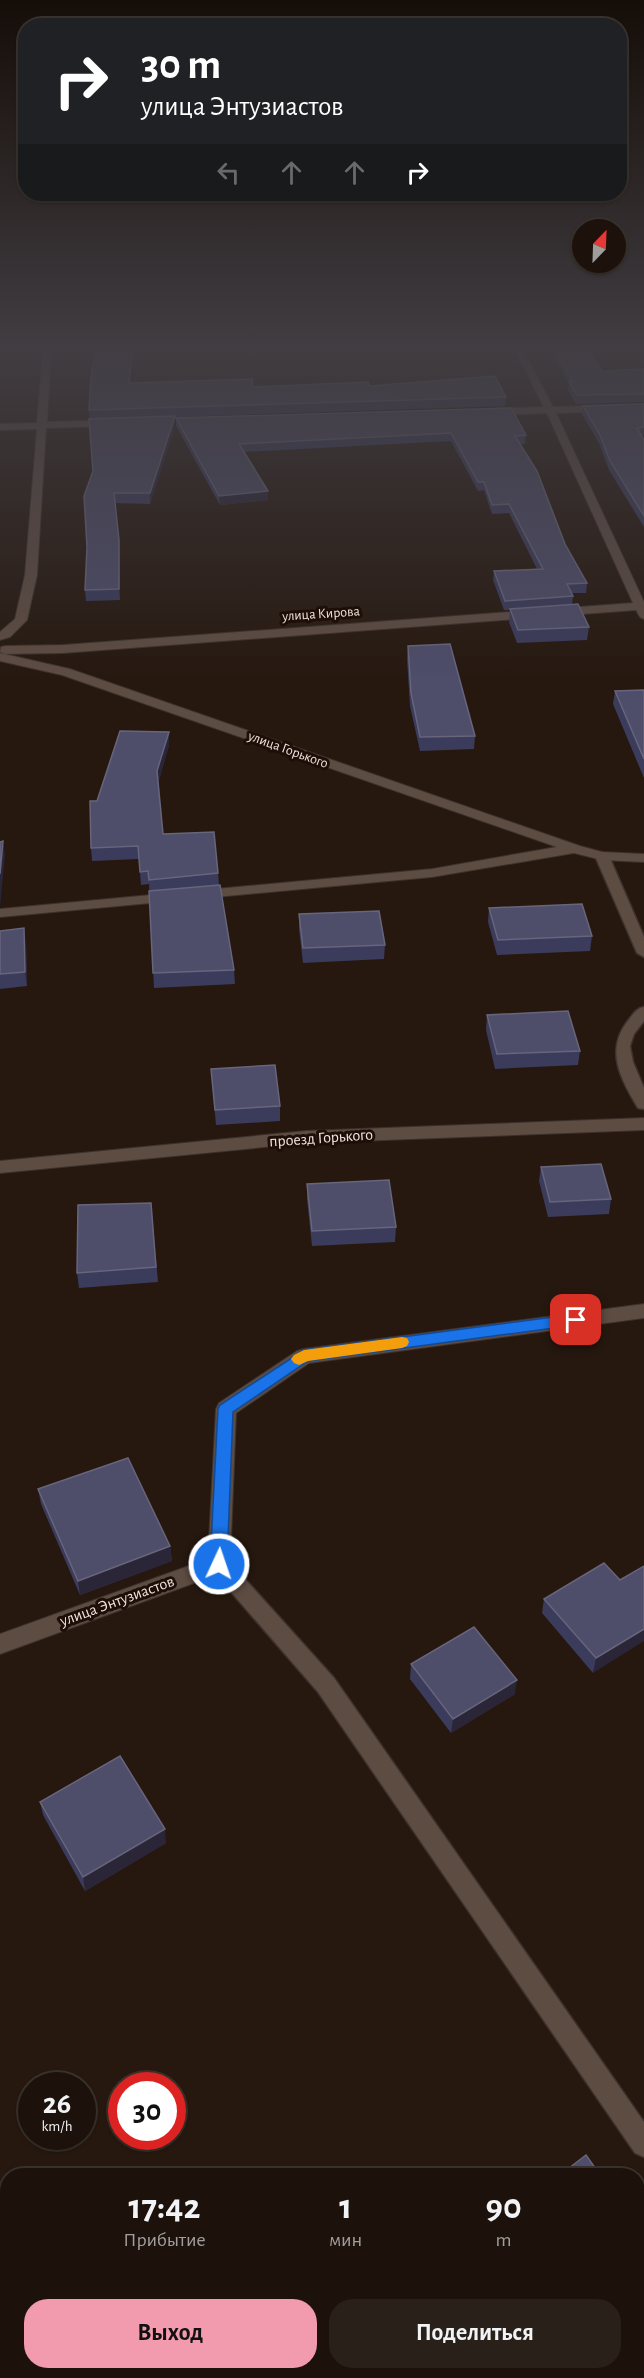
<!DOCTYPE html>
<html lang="ru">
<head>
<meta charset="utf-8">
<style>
	:root { --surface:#1c120b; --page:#292019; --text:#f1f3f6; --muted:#a09e9d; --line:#3a322c; --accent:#f29aae }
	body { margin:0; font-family:"Alegreya Sans",sans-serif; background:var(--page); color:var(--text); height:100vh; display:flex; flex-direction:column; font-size:22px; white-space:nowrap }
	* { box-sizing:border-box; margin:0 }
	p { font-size:20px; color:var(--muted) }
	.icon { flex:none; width:33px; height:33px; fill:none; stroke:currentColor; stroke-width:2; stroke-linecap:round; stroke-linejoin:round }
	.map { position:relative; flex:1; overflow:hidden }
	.side { position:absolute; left:0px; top:2168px; width:645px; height:212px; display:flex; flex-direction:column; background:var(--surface); border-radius:24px 24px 0 0; box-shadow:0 2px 4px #0004,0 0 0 2px var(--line) }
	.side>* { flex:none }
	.banner { position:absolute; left:18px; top:18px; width:609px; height:183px; border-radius:24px; box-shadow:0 2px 4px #0004,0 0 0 2px var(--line); background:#202124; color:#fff; overflow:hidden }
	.needle { width:39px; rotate:23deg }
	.controls { position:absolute; left:572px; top:219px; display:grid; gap:12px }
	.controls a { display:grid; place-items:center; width:54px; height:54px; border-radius:50%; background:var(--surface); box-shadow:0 2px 4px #0004,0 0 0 2px var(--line); font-size:30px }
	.speed { position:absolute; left:18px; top:2072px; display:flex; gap:12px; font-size:30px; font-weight:700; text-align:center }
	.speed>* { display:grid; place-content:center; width:78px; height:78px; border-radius:50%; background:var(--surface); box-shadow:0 2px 4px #0004,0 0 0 2px var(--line); line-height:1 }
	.speed small { font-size:15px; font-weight:400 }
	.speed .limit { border:9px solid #d22; background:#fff; color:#111 }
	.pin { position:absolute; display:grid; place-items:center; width:51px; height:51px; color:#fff; margin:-26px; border-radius:12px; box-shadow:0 3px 9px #0006 }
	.me { position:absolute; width:66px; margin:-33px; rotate:3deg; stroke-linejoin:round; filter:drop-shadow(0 0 4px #0008) }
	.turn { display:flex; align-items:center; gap:21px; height:126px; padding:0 24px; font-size:27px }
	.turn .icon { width:78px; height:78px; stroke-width:2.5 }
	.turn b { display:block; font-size:42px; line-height:51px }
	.lanes { display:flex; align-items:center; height:57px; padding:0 24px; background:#0003; justify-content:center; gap:30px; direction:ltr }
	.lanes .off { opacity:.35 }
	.eta { display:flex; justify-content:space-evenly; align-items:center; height:102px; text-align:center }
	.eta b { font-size:36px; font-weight:600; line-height:42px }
	.action { display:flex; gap:12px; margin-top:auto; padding:12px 24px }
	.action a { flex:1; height:69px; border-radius:24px; background:var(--accent); color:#111; font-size:24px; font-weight:600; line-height:69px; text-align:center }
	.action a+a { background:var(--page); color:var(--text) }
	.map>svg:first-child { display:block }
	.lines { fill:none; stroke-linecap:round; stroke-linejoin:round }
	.lane-casing { stroke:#3c312d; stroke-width:3 }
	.street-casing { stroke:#3c312d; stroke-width:2 }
	.lane { fill:#5d4c42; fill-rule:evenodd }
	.street { fill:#5d4c42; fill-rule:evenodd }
	.wall { fill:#3b3b5c }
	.shaded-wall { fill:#2a2537 }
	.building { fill:#4e4d6a; stroke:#67657c; stroke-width:1.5 }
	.route { fill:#1a73e8; stroke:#114b97; stroke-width:1.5 }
	.slow { fill:#f59e0b }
	.labels { text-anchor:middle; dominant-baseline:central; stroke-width:6; stroke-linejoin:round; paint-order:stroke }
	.far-street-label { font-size:14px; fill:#efe4de; stroke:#1d0f07 }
	.street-label { font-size:16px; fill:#efe4de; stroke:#1d0f07 }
</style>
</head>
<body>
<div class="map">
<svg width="644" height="2378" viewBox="0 0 644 2378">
	<rect width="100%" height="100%" fill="#26180f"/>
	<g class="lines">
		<defs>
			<g id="lane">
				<path d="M602,852L609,856L644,937V957L637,953L595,856Z"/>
				<path d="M644,1007V1021L634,1034L630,1046L633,1062L644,1088V1109L638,1108C621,1080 605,1051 627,1022C632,1016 636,1008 644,1007Z"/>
				<path d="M219,1556L226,1558L334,1678L644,2122V2157L635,2153L318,1692L212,1570L209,1564L212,1558Z"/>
			</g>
			<g id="street">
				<path d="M43,350H51L47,422L112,420L117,423L112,426L46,428L37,575L27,620L10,637L0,640V632L15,619L25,575L37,429L0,430V424L37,423Z"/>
				<path d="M515,350H523L553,407L644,404V410L556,413L644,602V619L640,617L636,610L63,653L5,654L0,652L1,647L5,646L63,645L633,603L547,413L491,415L486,412L491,409L544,407Z"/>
				<path d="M0,653L70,669L580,846L602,852L644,854V862L602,860L574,853L432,877L0,917V909L432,869L557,847L62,675L0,661Z"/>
				<path d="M644,1118V1130L306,1143L0,1173V1161L306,1131Z"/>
				<path d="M644,1304V1318L309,1363L236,1413L230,1564L227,1571L0,1654V1634L208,1559L216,1409L219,1403L297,1351L304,1349Z"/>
			</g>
		</defs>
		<use href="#lane" class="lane-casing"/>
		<use href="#street" class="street-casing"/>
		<use href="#lane" class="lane"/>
		<use href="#street" class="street"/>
	</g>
	<g class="wall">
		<path d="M95,350H134L130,383L253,387L370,386L506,397L505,406L175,417V426L150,504L115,503L120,551V600L86,601L85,590L93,471L89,410Z"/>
		<path d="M550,350H588L602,371L644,369V402L576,404L568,390L569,384Z"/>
		<path d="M644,404V436H642L644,440V527L609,470L599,443L582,414L583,406Z"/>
		<path d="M176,418L526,435L525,444H520L565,544L587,583L586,593H571L573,596L572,605L589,627L587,640L517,643L509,622L510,610H504L493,580L494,571L537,569L509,513L492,514L484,490L478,491L451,441L244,452L268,500L220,505L176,426Z"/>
		<path d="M408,646L475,736L474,749L420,751L410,706L407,659Z"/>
		<path d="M644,690V778L613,704L615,691Z"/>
		<path d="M169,732V745L158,783L163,834L218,873L219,885L234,970L235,984L154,988L149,884L141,885L139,859L92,861L91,848L97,801Z"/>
		<path d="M489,908L592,936L590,951L497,955L488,922Z"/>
		<path d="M299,914L385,945L384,959L303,963L299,929Z"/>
		<path d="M0,931L26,943L27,986L0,989Z"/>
		<path d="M487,1015L580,1051L578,1065L495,1069L486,1030Z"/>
		<path d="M211,1069L280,1106V1121L216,1125Z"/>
		<path d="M541,1167L611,1199L609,1214L548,1217L539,1181Z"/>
		<path d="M307,1184L396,1227L395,1242L312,1246L307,1199Z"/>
		<path d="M151,1203L158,1282L79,1288L77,1273Z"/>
		<path d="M38,1489L170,1546L172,1561L80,1595L41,1504Z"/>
		<path d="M620,1580L593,1673L542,1613L544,1599Z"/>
		<path d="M411,1664L515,1694L451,1733L410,1679Z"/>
		<path d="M40,1802L166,1843L85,1891L43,1815Z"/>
	</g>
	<g class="shaded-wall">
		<path d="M132,350H134L129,392V383Z"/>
		<path d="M175,416V426L150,504V493Z"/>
		<path d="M268,491V500L220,505L219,496Z"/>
		<path d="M119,540L120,551V600L119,589Z"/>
		<path d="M169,732V745L158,784L157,771Z"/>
		<path d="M3,841L5,855L0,907V874Z"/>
		<path d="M24,928L26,943L27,986L25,972Z"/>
		<path d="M170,1546L172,1561L80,1595L78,1581Z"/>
		<path d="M644,1629V1641L593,1673L596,1658Z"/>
		<path d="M517,1680L515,1694L451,1733L453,1719Z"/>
		<path d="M165,1829L166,1843L85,1891L83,1877Z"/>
		<path d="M644,2303V2310L638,2315V2309Z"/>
	</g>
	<g class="building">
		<path d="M95,350H132L129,383L252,379L253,387L368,382L370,386L495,376L506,397L89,410L91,376Z"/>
		<path d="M555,350H588L602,371L644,369V394L577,395L569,382H573Z"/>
		<path d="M644,404V427L637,428L644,440V516L610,461L600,435L583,406Z"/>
		<path d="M511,408L526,435L515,436L537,471L565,544L587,583L567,584L573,596L505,601L494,571L543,569L509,504L492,505L484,482H478L451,433L239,444L268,491L219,496L176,418Z"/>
		<path d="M175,416L150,493H114L119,540V589L85,590L87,547L84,496L93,471L89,419Z"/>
		<path d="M578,604L589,627L518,630L510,609Z"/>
		<path d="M450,644L475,736L420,737L411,693L408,646Z"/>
		<path d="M644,690V759L615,691Z"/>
		<path d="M120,731L169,732L157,771L163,834L214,832L218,873L149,880L148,871L140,872L138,846L91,848L90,801H97Z"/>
		<path d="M3,841L0,874V842Z"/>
		<path d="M220,885L234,970L153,973L149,891Z"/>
		<path d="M582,904L592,936L498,940L489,908Z"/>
		<path d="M379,911L385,945L303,948L299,914Z"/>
		<path d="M24,928L25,972L0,974V931Z"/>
		<path d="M568,1011L580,1051L497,1054L487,1015Z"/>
		<path d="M275,1065L280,1106L215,1110L211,1069Z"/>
		<path d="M601,1164L611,1199L550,1202L541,1167Z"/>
		<path d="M389,1180L396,1227L312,1231L307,1184Z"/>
		<path d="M151,1203L156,1267L77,1273L78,1205Z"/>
		<path d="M128,1458L170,1546L78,1581L38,1489Z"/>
		<path d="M604,1563L620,1580L644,1566V1629L596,1658L544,1599Z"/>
		<path d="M474,1627L517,1680L453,1719L411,1664Z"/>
		<path d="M120,1756L165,1829L83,1877L40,1802Z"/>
		<path d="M586,2155L600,2175H560Z"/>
		<path d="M638,2228L644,2238V2303L638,2309Z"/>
	</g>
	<linearGradient id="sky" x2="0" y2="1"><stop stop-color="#150d08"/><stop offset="0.51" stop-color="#413d42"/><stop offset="1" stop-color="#413d42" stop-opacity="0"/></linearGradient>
	<rect width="644" height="682" fill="url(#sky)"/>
	<path class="route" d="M576,1314L581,1316L583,1320L581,1323L576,1325L308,1361L233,1412L227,1564L225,1569L219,1571L213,1569L210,1564L218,1409L220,1405L304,1350Z"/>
	<path class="slow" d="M402,1337L407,1338L409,1342L407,1346L402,1348L308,1361L299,1365L294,1363L291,1359L294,1355L304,1350Z"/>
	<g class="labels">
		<g class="far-street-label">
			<text transform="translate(321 614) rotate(-4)">улица Кирова</text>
			<text transform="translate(288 750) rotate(20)">улица Горького</text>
		</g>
		<g class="street-label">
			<text transform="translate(321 1138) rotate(-4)">проезд Горького</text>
			<text transform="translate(117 1601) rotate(-20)">улица Энтузиастов</text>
		</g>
	</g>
</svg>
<div class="controls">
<a><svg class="needle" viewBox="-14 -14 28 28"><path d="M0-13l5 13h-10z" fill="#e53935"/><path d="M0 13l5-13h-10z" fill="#a09e9d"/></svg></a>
</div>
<div class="speed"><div>26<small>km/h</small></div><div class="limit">30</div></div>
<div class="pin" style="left:576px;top:1320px;background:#d93025"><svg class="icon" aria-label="arrive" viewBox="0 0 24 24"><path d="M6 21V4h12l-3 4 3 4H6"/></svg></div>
<svg class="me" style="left:219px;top:1564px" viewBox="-20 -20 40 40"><circle r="17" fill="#1a73e8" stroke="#fff" stroke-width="3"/><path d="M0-11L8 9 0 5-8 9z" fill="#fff"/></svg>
<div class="banner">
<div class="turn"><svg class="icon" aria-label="right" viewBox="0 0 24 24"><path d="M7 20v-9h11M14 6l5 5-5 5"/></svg><div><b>30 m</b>улица Энтузиастов</div></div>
<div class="lanes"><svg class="icon off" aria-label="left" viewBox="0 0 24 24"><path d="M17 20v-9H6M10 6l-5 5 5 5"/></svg><svg class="icon off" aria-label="ahead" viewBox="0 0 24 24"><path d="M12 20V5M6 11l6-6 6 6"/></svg><svg class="icon off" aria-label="ahead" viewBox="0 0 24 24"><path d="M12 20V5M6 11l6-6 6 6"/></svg><svg class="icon" aria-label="right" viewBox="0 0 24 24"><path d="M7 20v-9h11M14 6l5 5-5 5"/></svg></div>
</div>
<section class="side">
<div class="eta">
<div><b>17:42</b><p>Прибытие</p></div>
<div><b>1</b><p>мин</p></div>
<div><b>90</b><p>m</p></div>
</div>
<div class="action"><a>Выход</a><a>Поделиться</a></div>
</section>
</div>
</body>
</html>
